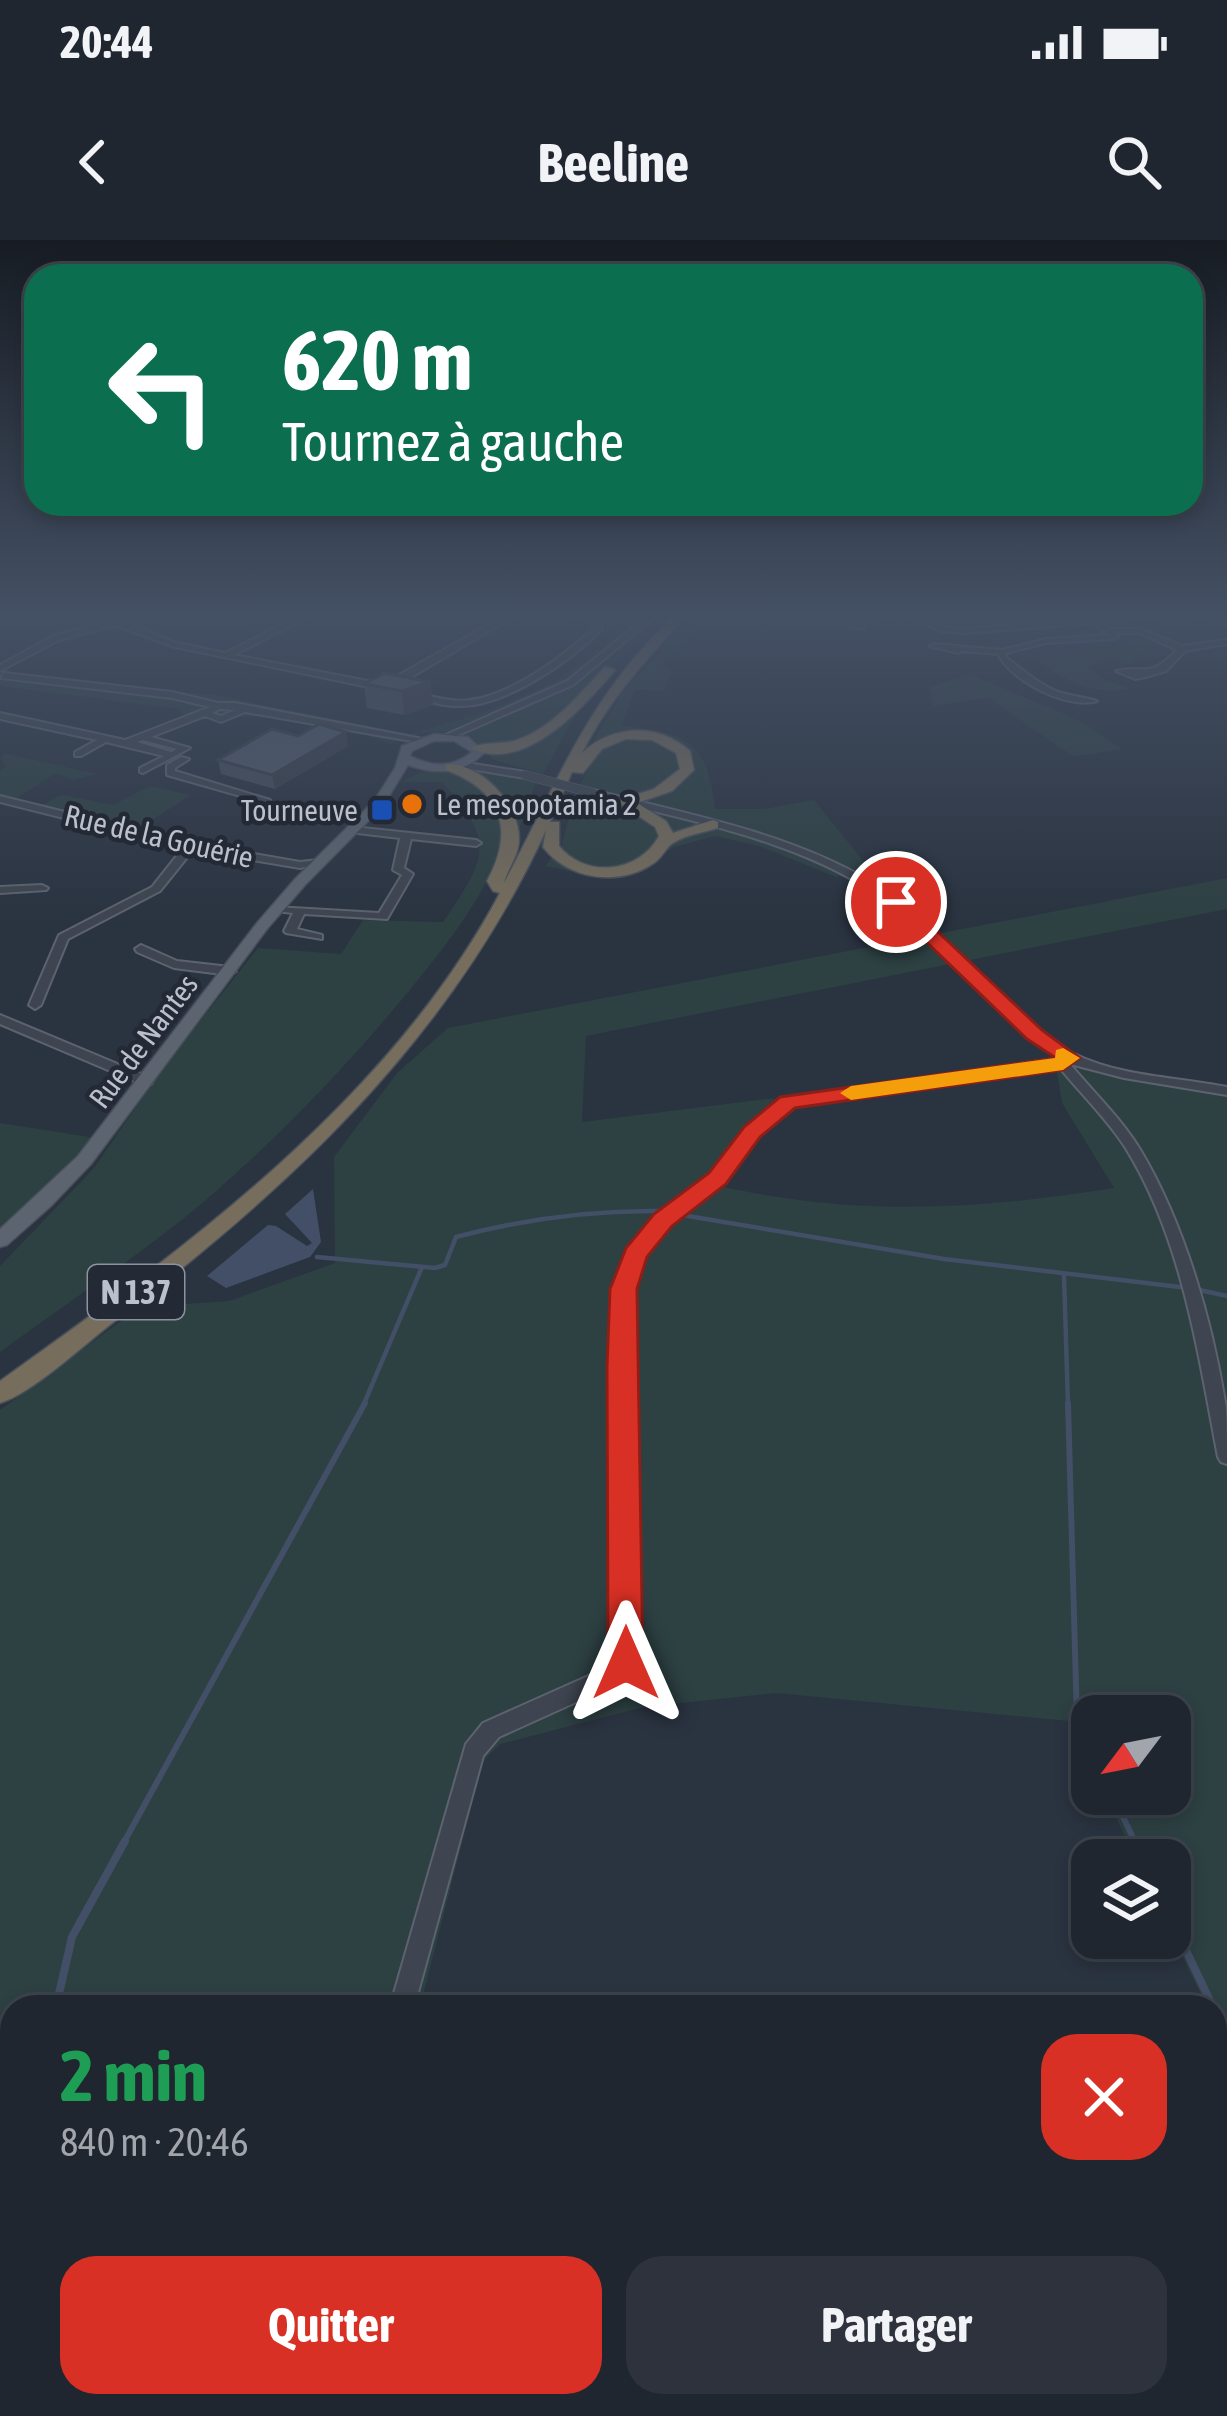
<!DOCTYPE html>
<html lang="fr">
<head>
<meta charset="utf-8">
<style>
	:root { --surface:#202630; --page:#2d323c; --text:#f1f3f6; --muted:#a2a5ab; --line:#3d434c; --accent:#d93025 }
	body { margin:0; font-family:"Asap Condensed",sans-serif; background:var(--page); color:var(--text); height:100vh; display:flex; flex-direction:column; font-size:45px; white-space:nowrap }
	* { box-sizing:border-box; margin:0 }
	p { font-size:39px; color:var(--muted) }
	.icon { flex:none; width:66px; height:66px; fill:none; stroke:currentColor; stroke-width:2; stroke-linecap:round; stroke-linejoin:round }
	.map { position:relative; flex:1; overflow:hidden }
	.panel { position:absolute; left:0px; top:1755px; width:1227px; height:423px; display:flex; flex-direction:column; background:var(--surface); border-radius:36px 36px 0 0; box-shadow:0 6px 18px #0003,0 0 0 3px var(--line) }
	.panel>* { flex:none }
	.guide { position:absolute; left:24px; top:24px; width:1179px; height:252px; border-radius:36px; box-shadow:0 6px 18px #0003,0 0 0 3px var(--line); background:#0b6e4f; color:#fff; overflow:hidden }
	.needle { width:78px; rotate:238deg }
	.tools { position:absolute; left:1071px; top:1455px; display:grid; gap:24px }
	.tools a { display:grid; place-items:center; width:120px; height:120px; border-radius:24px; background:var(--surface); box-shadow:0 6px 18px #0003,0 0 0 3px var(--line); font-size:60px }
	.pin { position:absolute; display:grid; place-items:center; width:102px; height:102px; color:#fff; margin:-51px; border:6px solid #fff; border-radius:50%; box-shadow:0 3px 12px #0007 }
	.me { position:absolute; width:132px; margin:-66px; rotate:0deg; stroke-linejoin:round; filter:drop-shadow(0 0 9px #0008) }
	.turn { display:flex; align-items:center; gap:42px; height:252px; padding:0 60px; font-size:54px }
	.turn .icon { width:156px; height:156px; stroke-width:2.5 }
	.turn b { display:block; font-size:84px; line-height:102px }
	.round { display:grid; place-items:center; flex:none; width:126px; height:126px; border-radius:36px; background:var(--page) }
	.headline { display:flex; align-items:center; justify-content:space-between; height:204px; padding:0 60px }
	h1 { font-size:72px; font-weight:700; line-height:90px; color:#1e9e55 }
	.primary-button { display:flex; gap:24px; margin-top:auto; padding:24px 60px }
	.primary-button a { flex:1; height:138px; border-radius:36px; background:var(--accent); color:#fff; font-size:48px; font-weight:700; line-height:138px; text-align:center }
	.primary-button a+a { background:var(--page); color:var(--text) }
	.status { display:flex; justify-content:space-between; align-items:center; height:84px; padding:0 60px; background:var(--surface); direction:ltr }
	.status svg { height:33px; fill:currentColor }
	header { display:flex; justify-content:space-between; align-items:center; height:156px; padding:0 60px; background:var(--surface); font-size:54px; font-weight:700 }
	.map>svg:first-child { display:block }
	.green { fill:#2d4042 }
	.water { fill:#424f67 }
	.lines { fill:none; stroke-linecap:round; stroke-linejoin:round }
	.stream-far2 { stroke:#424f67; stroke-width:4.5 }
	.stream-far1 { stroke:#424f67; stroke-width:6 }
	.stream { stroke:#424f67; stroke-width:8 }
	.minor-casing { stroke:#5c636e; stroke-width:4 }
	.major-casing { stroke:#484e5a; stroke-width:3 }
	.highway-casing { stroke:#49505b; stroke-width:3 }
	.minor { fill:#3e4550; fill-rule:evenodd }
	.major { fill:#5c6470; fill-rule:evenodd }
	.highway { fill:#766d5c; fill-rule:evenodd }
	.minor-bridge-casing { stroke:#5c636e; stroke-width:10; stroke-linecap:butt }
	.minor-bridge { stroke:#3e4550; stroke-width:9 }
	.wall { fill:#464d5a }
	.shaded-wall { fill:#393f4a }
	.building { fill:#515a69; stroke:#393f4a; stroke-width:3 }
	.route { fill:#d93025; stroke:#8d1f18; stroke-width:3 }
	.slow { fill:#f59e0b }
	.food-dot { fill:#e8710a; stroke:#232a36; stroke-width:4.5 }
	.transit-dot { fill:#1a4fb4; stroke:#232a36; stroke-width:4.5 }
	.labels { text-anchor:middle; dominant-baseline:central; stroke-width:9; stroke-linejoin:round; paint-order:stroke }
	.far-poi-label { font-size:30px; fill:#bbc0cb; stroke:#232a36; text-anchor:start }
	.far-street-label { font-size:30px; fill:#bbc0cb; stroke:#232a36 }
	.shield { fill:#232a36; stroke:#8d939e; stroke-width:3 }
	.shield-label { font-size:33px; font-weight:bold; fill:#bbc0cb }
</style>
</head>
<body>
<div class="status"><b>20:44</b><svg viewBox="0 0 49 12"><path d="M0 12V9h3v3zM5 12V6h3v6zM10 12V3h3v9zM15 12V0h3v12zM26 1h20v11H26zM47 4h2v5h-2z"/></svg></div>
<header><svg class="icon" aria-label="back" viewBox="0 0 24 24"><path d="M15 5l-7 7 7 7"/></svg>Beeline<svg class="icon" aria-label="search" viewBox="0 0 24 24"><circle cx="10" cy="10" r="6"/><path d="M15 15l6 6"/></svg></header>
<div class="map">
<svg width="1227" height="2176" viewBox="0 0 1227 2176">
	<rect width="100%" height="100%" fill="#2a3340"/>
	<g class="green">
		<path d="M639,376H664L574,459L581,465L543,534L492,519C473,483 422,488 390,504C327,477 257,473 191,480L178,469L0,446V428L27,435L214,455L410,494L485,472L557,441Z"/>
		<path d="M693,376H709L662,424L672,430L664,451L635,450L622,486C688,493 707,500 715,569H764L814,560L869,628L836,637L759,606L715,596L674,607L626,634L605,638L545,626L561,607L576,552L607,560L610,555L580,545L600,508L593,501L624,450Z"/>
		<path d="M1115,392H1139L1162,402L1149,405L1128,425L1115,418L1089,427L1104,440L1130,448C1092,457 1067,441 1036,420L1053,413L1139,405L1118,397Z"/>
		<path d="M970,434L1076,479L1122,509L1074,517L988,458L933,466L929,447Z"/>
		<path d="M6,514H7L97,534L73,540L56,533L17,558L0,554V531L6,526L0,518Z"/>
		<path d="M470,528L536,542L519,590L505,596C488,654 447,704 409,751C347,826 280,896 206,960C141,1015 68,1062 0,1112V1026L94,928L160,832L258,708L341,714L363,680L443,682C484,621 499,603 442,542H401L421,532Z"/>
		<path d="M150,546L191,555L135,591L40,566L62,555L113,565Z"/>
		<path d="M1227,638V669L586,796L582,882L775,858L702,942C847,977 968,971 1114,948L1062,863L1057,832L1083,828L1227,856V1810L1215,1785V1767H1207L1170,1691V1620H1136L1105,1554H1170V1476H1092V1527L1069,1481L776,1453L644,1467L500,1504L483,1521L420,1767H12V2166H442L446,2176H0V1170L140,1067L229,1061L335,1023L334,917L397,833L448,788Z"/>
		<path d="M0,883L96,898L23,972L0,988Z"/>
	</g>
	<path class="water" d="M313,949L321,1002L310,1017L226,1048L207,1036L268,985L276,986L307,1006L312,1003L285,974Z"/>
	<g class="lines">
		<g class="stream-far2">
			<path d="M682,975L944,1019L1180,1047"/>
			<path d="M317,1017L435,1028L445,1025L456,997C524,979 591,970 661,971"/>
			<path d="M1064,1036L1068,1166"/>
			<path d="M1195,1049L1227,1056"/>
			<path d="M363,1166L422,1027"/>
		</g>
		<g class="stream-far1">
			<path d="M1068,1163L1077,1481L1092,1512"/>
			<path d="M1112,1554L1136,1604"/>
			<path d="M123,1604L365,1163"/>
		</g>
		<g class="stream">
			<path d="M1134,1601L1143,1620"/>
			<path d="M1170,1677L1213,1767"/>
			<path d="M56,1767L72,1697L125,1601"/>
			<path d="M1215,1772L1227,1797"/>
			<path d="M0,2072L12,1988"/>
		</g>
		<defs>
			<g id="minor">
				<path d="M101,376H111L177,403L225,413L300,376H311L234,415L383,444L504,376H514L388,451L175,407L115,385L59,400L0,431V425L53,396L108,381Z"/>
				<path d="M573,376L600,380L602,389C571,421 509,464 463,466C445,467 424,461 409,454L413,451C431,456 451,463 470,460C511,455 564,416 594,388L593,383Z"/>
				<path d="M647,376H656L573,445L449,499L441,497L567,441Z"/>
				<path d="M867,376H894L860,382L865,387L861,389L836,382Z"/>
				<path d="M910,376H921L945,387L966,389L1117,376H1156L1103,382L1110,389H1141L1183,406L1227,400V404L1185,411L1166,431L1145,437L1135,439L1116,431C1148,424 1148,440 1177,410L1140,393H1115L1118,397L1114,399L1046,403L1006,413V417C1022,430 1039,444 1058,452C1070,456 1085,457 1097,461C1068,470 1011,441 998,414L962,411L958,413L930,406L934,404L1002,410L1046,399L1107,395L1095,383L966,393L940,391Z"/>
				<path d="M1200,376L1227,380V385L1201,378Z"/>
				<path d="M4,433L172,452L218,463H235L428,500L423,503L245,472L221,482L205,476L151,497L190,508L143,533L140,532V528L164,516L106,502L81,516H75V512L97,500L0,479V473L125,500L210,467L172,458L1,438ZM220,469L235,470L221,476L212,473ZM143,500L177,509L171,512L137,502Z"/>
				<path d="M181,517L189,519L175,528V531L270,560L265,563L167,535V525Z"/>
				<path d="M461,522L525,532L530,535L525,538L458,527V523Z"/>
				<path d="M593,550C687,574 787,592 872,642C950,687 993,776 1074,814C1122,837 1176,837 1227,847V855L1124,838L1070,824C1094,853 1122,879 1141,911C1185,985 1213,1084 1226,1168C1227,1186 1227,1206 1227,1224L1221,1222L1218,1217C1198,1113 1182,998 1125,907C1107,879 1081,854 1060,828L792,866L757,895L723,941L668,984L642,1016L632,1049L629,1126L636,1423L627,1439L499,1497L483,1516L414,1767H390L466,1504L483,1483L613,1425L616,1421L613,1126L616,1049L629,1011L658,976L713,935L747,889L783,859L1061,818C993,778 953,711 891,664C804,600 692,582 589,555V551Z"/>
				<path d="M0,556L190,603L300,622L318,620L323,623L300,628L193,610L160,651L68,699L41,765L35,769L29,765L59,695L152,647L183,608L0,562Z"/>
				<path d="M353,587L476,600L481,603L476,606L411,599L404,628L413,634L387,679L304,674L297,689L322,695V699L286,693L284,691L293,673L275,671V667L379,673L402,635L393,630L400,598L349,592L348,590Z"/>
				<path d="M42,645L48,648L46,650L0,653V647Z"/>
				<path d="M141,705L177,721L230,727L236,731L230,735L174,728L137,712L135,709Z"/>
				<path d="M0,775L151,838L153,841L151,844H141L0,784Z"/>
				<path d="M396,2166H438L442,2176H400Z"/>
			</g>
			<path id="major" d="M434,494L468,497L485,512C463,535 436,535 408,525L383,566L305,645L267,689L91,924L51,966L7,1005L0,1007V989L78,916L257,683L295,639L374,561L395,528L402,506ZM434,501H454L472,512C453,528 432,527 410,516L412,511Z"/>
			<g id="highway">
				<path d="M674,376H686C646,420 609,459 582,513C613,484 658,483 690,511L694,530L672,551L637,563L666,581L673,593L713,580L718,582V588C705,592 685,595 673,603C666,607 662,618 654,623C619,647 569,640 543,607L546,590C450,799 291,947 111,1084C84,1105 31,1154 0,1163V1141C186,1008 390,860 500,653L493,651L487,641C515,590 502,551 446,530V524C481,523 520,564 519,600C519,615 507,630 504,643C560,539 585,461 674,376ZM626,499L652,500L676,513L680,529L654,549L616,561L655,587L659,596C639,633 586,639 559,606V582H550L572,532L583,533L602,509Z"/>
				<path d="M605,427L615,430C584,466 525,535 471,508C484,501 502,505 517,500C553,488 579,454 605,427Z"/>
			</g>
		</defs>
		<use href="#minor" class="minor-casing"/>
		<use href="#major" class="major-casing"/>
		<use href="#highway" class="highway-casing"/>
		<use href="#minor" class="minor"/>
		<use href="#major" class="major"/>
		<use href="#highway" class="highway"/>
		<defs>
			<path id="minor-bridge" d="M525,535L593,553"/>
		</defs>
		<use href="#minor-bridge" class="minor-bridge-casing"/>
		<use href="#minor-bridge" class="minor-bridge"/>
	</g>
	<g class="wall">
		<path d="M430,442L433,465L404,475L367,468L364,444Z"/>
		<path d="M298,496L348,506L275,549L221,534L218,520Z"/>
	</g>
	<g class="shaded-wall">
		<path d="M430,442L433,465L404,475L402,451Z"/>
		<path d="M346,492L348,506L275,549L272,535Z"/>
	</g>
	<g class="building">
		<path d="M385,433L430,442L402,451L364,444Z"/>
		<path d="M319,484L346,492L272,535L218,520L272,489L298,496Z"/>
	</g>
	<linearGradient id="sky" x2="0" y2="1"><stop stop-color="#171c23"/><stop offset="0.55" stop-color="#445064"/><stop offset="1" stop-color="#445064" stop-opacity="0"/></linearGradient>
	<rect width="1227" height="681" fill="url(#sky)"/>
	<path class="route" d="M889,658H902L1042,790L1080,818L1063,830L795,868L760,897L726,944L672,986L647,1017L637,1049L643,1423L638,1433L626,1438L613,1433L608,1423L607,1126L610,1049L626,1008L654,974L709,933L744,887L780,857L1056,818L1027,799L889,666Z"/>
	<path class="slow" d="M1063,808L1080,818L1063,830L851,860L840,853L851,846L1055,818L1056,810Z"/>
	<circle class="food-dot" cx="412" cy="564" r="12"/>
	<rect class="transit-dot" x="370" y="558" width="24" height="24" rx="6"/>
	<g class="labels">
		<g class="far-poi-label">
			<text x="436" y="564">Le mesopotamia 2</text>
			<text x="358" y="570" text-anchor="end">Tourneuve</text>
		</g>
		<g class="far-street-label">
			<text transform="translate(159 596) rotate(13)">Rue de la Gouérie</text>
			<text transform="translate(143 801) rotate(-53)">Rue de Nantes</text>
		</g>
		<rect class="shield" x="88" y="1025" width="96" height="54" rx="9"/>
		<g class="shield-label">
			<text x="136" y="1052">N 137</text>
		</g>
	</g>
</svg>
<div class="tools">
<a><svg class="needle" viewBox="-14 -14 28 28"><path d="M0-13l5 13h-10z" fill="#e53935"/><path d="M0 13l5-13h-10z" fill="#a2a5ab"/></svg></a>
<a><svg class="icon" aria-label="layers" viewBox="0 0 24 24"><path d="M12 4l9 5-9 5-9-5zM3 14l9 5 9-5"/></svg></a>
</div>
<div class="pin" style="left:896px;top:662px;background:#d93025"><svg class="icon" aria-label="arrive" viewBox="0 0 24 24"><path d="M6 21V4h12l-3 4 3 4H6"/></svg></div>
<svg class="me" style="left:626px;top:1423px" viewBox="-20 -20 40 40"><path d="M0-17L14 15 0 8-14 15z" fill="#d93025" stroke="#fff" stroke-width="4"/></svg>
<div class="guide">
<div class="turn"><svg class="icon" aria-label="left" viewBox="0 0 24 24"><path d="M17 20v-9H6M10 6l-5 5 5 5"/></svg><div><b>620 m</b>Tournez à gauche</div></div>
</div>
<section class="panel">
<div class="headline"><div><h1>2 min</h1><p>840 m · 20:46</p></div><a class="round" style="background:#d93025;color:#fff"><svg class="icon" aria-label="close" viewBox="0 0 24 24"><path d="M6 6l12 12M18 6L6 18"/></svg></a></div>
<div class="primary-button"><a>Quitter</a><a>Partager</a></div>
</section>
</div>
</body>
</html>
